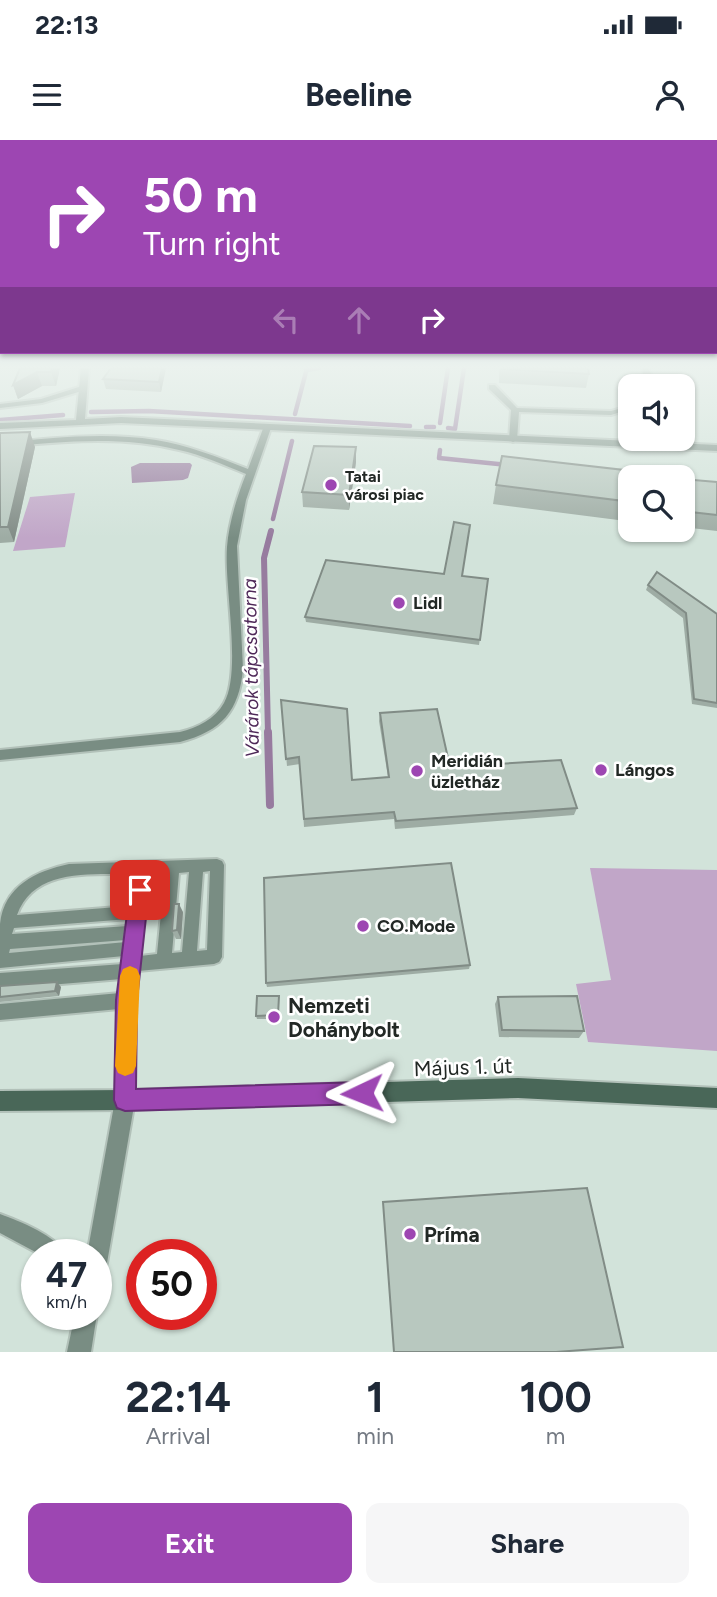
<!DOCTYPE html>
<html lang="en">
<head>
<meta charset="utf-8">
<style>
	:root { --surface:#fff; --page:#f6f6f7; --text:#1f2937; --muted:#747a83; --accent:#9d46b2 }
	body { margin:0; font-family:Figtree,sans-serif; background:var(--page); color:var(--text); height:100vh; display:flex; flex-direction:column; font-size:26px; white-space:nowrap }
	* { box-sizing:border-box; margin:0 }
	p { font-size:23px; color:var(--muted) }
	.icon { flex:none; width:38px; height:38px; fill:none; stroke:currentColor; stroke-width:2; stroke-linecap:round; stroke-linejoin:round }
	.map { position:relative; height:1212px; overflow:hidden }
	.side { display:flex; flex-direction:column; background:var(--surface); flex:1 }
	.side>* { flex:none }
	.hud { position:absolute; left:0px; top:0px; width:718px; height:214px; box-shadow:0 2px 5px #0004; background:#9d46b2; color:#fff; overflow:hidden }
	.fabs { position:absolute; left:618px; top:234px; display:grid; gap:14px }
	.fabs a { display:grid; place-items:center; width:77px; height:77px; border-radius:14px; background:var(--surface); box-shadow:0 2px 5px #0004; font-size:35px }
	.speed { position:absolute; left:21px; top:1099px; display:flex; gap:14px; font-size:35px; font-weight:700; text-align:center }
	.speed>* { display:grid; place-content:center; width:91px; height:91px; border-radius:50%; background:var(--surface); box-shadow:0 2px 5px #0004; line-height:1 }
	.speed small { font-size:18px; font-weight:400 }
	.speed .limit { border:10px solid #d22; background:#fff; color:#111 }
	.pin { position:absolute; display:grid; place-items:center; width:60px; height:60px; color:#fff; margin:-30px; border-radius:14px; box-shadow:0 4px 10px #0006 }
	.me { position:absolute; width:77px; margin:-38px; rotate:268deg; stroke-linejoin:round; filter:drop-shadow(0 0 5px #0008) }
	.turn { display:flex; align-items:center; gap:24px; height:147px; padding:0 28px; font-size:32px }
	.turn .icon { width:91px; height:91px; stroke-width:2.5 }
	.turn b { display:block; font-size:49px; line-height:60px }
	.lanes { display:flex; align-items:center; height:66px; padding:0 28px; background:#0003; justify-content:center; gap:35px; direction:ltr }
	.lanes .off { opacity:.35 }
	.eta { display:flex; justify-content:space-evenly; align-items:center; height:119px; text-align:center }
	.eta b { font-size:42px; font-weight:700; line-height:49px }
	.cta { display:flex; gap:14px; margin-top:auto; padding:14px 28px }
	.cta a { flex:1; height:80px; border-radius:14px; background:var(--accent); color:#fff; font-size:28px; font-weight:700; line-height:80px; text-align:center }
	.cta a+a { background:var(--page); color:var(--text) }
	.status { display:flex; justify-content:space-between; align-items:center; height:49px; padding:0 35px; background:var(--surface); direction:ltr }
	.status svg { height:19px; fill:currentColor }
	header { display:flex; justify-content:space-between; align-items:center; height:91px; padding:0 28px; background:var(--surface); font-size:32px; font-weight:700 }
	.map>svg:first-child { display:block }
	.green { fill:#c1a6c8 }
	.water { fill:#977b9f }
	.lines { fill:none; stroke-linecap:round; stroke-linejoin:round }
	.stream-far2 { stroke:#977b9f; stroke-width:4.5 }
	.stream-far1 { stroke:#977b9f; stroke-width:6 }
	.stream { stroke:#977b9f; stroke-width:8 }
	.service-casing { stroke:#b2c1b9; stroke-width:4 }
	.minor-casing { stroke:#b2c1b9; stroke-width:4 }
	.secondary-casing { stroke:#b2c1b9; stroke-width:4 }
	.service { fill:#798d83; fill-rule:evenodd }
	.minor { fill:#798d83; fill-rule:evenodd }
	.secondary { fill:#496758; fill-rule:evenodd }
	.wall { fill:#9eaca4 }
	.shaded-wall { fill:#818c86 }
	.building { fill:#b8c8bf; stroke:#818c86; stroke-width:2 }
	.route { fill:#9d46b2; stroke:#662e74; stroke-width:2 }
	.slow { fill:#f59e0b }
	.poi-dot { fill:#9d46b2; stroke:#fff; stroke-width:2.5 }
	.labels { text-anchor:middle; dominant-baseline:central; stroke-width:5; stroke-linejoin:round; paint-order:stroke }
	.far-poi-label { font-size:16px; font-weight:bold; fill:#222825; stroke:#fff; text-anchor:start }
	.poi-label { font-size:18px; font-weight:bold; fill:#222825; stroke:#fff; text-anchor:start }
	.water-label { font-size:19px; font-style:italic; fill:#4e2858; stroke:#fff }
	.near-poi-label { font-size:21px; font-weight:bold; fill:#222825; stroke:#fff; text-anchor:start }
	.near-street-label { font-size:21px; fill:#222825; stroke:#fff }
</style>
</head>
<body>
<div class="status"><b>22:13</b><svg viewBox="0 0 49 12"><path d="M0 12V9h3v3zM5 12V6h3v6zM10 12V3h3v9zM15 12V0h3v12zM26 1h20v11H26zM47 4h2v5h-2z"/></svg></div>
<header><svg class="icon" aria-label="menu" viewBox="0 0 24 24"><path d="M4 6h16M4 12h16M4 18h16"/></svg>Beeline<svg class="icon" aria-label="person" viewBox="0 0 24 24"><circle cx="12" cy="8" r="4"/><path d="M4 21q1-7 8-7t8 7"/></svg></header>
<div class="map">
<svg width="717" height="1212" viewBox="0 0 717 1212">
	<rect width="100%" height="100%" fill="#d2e3da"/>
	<g class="green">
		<path d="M75,353L65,407L13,411L30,357Z"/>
		<path d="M590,728L717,730V911L588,902L576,844L611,840Z"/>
	</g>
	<path class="water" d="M140,323H190L192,325L188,338L183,340L132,343L131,327Z"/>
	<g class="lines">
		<g class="stream-far2">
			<path d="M306,230L319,228"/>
			<path d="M91,272L149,271L410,286"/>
			<path d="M295,274L307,228"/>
			<path d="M0,280L63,275"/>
			<path d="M440,283L448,228"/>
			<path d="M426,287H434"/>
			<path d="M448,288L455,289L464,228"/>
			<path d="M440,310L439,318L508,325"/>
			<path d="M618,336L634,338"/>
			<path d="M273,379L292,301"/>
		</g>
		<path class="stream-far1" d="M268,594L264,418L271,391"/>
		<path class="stream" d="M268,592L270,665"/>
		<defs>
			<g id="service">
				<path d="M642,228H648L651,234L645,247H637L643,234Z"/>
				<path d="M489,245H495L517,268L611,271L622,268L630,263V269L611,275L519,272L517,300L513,302L509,300L511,270L489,249Z"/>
				<path d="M82,246L86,248L85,250L42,263L0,268V264L41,259Z"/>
				<path d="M264,286L271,288L246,360L237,406L243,529C239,571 222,591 180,602L0,620V610L180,592C197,588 215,579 224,563C242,531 224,447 227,407C229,382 237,357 246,334C224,325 202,315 179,310C120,295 60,302 0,307V303C52,298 104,292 156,300C188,305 217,317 248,329Z"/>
				<path d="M217,719L222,721L224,725L222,817L219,822L214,824L138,831L135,860L134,960L131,966L125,969L119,966L116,960L119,869L0,880V864L120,853L122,839L0,849V833L123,824L124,816L0,828C0,814 0,798 0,784C4,746 36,731 69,724ZM210,731L207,810L197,811L203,732ZM189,732L182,812L172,813L179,733ZM165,733L157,814L140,816L148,734ZM134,734L130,766L17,775C34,727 94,735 134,734ZM129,779L128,786L12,794L14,788ZM126,800V802L9,813L10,809Z"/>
				<path d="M0,1074C19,1081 58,1096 65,1115H41L0,1093Z"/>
			</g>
			<g id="minor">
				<path d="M81,228H89L85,279L121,277L717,305V311L121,283L0,289V283L76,280Z"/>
				<path d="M125,950L132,953L135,960L107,1123L104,1131L96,1134V1115H87L115,960L118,953Z"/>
				<path d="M96,1171L97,1174L91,1212H67L75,1174H96Z"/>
			</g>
			<path id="secondary" d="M518,938L717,948V968L518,958L125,970L0,971V951L125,950Z"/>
		</defs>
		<use href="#service" class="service-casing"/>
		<use href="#minor" class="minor-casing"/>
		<use href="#secondary" class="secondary-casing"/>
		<use href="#service" class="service"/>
		<use href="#minor" class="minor"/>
		<use href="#secondary" class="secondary"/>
	</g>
	<g class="wall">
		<path d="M20,228H60L56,246H42L18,259L13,245Z"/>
		<path d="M101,228H166L161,252L106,249L103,239L111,228Z"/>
		<path d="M499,228H588L589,234L586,248L499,243Z"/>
		<path d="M0,293L35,307L14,402L0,403Z"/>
		<path d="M356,322L349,370L303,367L302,352Z"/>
		<path d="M682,339L717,342V391L682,387Z"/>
		<path d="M496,345L624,361L618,380L493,364Z"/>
		<path d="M462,436L488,439L479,505L306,482L305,477Z"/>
		<path d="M648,445L717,474V568L692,564L683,478L646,450Z"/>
		<path d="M281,560L352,640L388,637L379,581L380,573L450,627L577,668L574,675L395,689L394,679L304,687L300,624L287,626Z"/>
		<path d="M183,772L181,799H176L172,791Z"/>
		<path d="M470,825L469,829L267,847L266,843Z"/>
		<path d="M0,846L61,847L59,856L0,862Z"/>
		<path d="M279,856V879H257L256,876Z"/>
		<path d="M498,857L584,891L579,898L499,897L495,864Z"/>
	</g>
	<g class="shaded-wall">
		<path d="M52,228H60L56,246L51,232Z"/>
		<path d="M162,228H166L161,252L159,242Z"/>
		<path d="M37,232L42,246L18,259L13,245Z"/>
		<path d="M30,292L35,307L14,402L8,387Z"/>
		<path d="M356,307V322L349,370V355Z"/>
		<path d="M179,764L183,772L181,799L177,790Z"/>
		<path d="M57,842L61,847L59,856L55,851Z"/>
	</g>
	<g class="building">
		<path d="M20,228H52L51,232H37L13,245Z"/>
		<path d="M111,228H162L159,242L103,239Z"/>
		<path d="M501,228H588L589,234L501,229Z"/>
		<path d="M30,292L8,387H0V293Z"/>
		<path d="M314,306L356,307L349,355L302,352Z"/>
		<path d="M502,316L624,330V361L496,345Z"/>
		<path d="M682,339L717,342V375L682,371Z"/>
		<path d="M454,382L470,385L462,436L488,439L480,500L305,477L326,420L444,434Z"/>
		<path d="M657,432L717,474V563L694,559L686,473L648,445Z"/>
		<path d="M281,560L347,569L352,640L389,637L380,573L437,569L450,627L561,620L577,668L396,681L394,672L304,679L299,617L286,619Z"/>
		<path d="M451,723L470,825L266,843L264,738Z"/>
		<path d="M174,764H179L177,790L172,791Z"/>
		<path d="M57,842L55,851L0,857V846Z"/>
		<path d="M257,856H279L278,875L256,876Z"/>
		<path d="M577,856L584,891L502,890L498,857Z"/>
		<path d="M587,1048L623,1207L556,1212H394L383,1062Z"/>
	</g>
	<linearGradient id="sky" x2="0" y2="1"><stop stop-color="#879dcb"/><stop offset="0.57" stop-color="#ebf2ee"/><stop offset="1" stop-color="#ebf2ee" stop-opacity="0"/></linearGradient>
	<rect width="717" height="398" fill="url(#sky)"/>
	<path class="route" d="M140,741L146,744L149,750L137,860L136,949L362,942L370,945L373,953L370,961L362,964L125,971L117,968L114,960L116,860L130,750L133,744Z"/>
	<path class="slow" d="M130,826L137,829L140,836L136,926L133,933L125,936L118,933L115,926L120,836L123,829Z"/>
	<g class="poi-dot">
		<circle cx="331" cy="345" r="7"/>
		<circle cx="399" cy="463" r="7"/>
		<circle cx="601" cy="630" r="7"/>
		<circle cx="417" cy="631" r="7"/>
		<circle cx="363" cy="786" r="7"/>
		<circle cx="274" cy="877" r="7"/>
		<circle cx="410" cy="1094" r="7"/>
	</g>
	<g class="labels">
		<g class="far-poi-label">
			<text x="345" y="336">Tatai<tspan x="345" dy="18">városi piac</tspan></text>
		</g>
		<g class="poi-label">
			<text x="413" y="463">Lidl</text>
			<text x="431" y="621">Meridián<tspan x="431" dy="21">üzletház</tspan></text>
			<text x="615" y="630">Lángos</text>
			<text x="377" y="786">CO.Mode</text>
		</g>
		<g class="water-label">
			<text transform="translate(251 528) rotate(-91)">Várárok tápcsatorna</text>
		</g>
		<g class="near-poi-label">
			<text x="288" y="865">Nemzeti<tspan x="288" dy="24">Dohánybolt</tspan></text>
			<text x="424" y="1094">Príma</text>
		</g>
		<g class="near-street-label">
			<text transform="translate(463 927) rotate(-2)">Május 1. út</text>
		</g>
	</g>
</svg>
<div class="fabs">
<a><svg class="icon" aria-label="sound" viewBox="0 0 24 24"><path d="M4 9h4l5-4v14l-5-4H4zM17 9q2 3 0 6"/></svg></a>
<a><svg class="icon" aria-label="search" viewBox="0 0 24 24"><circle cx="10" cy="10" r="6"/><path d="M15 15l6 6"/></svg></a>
</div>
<div class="speed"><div>47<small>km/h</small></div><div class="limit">50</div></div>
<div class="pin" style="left:140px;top:750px;background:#d93025"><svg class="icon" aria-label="arrive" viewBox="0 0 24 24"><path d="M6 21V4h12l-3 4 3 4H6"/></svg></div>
<svg class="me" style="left:362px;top:953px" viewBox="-20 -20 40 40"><path d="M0-17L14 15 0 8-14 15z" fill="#9d46b2" stroke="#fff" stroke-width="4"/></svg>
<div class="hud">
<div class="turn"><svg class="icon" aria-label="right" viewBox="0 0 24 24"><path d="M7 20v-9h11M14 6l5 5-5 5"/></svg><div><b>50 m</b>Turn right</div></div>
<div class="lanes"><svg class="icon off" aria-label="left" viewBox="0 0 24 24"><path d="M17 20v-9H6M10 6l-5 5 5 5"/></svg><svg class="icon off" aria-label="ahead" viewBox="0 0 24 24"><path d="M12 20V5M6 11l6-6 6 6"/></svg><svg class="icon" aria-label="right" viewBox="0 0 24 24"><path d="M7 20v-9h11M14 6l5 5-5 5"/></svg></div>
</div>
</div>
<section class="side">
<div class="eta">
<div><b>22:14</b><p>Arrival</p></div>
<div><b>1</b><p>min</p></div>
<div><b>100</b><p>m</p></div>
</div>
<div class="cta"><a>Exit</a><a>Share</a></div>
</section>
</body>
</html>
